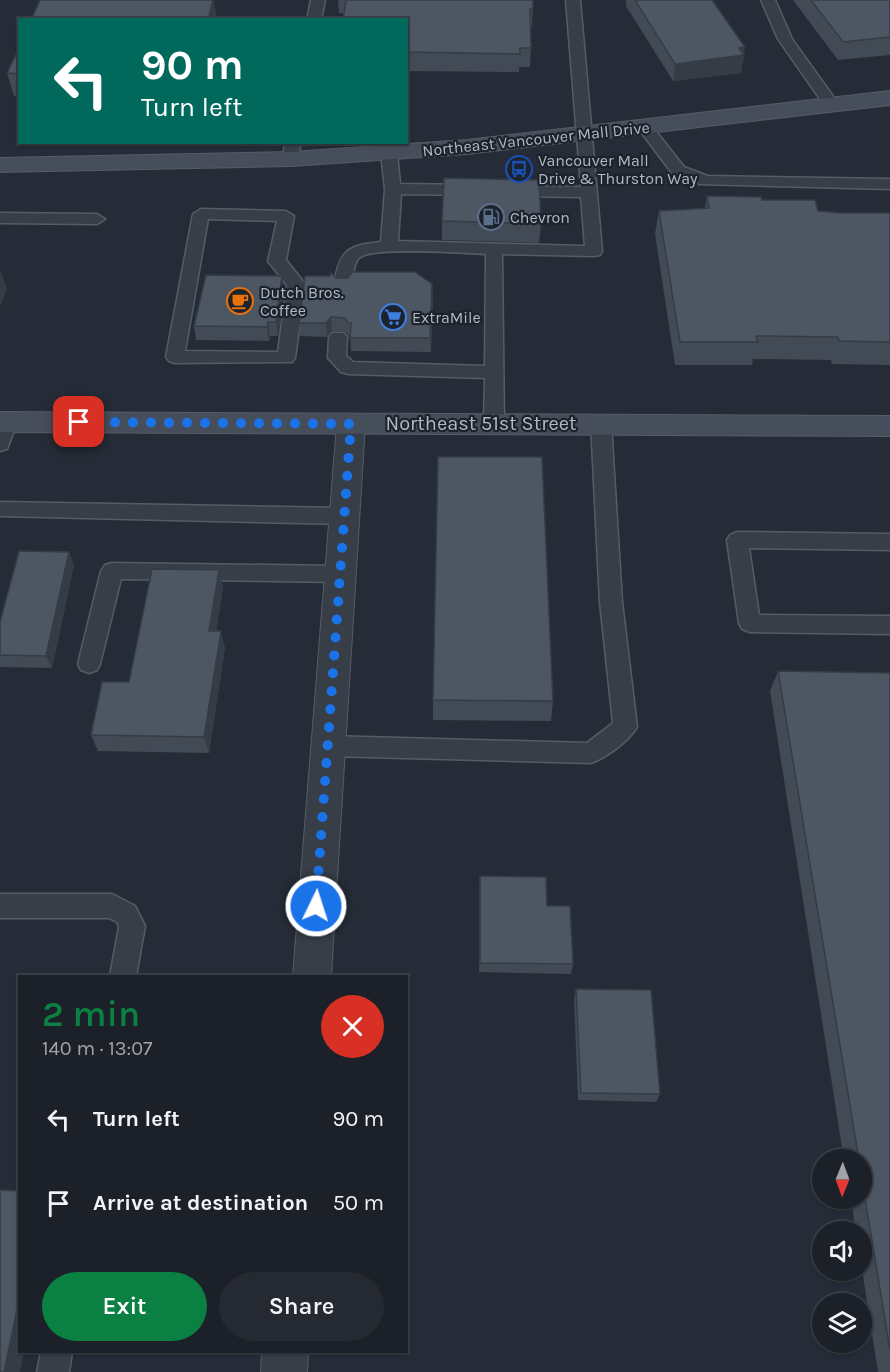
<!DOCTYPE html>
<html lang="en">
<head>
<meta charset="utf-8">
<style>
	:root { --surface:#1c2129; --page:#252931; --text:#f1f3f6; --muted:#a0a3a8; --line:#3a3e46; --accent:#0b8043 }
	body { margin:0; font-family:Karla,sans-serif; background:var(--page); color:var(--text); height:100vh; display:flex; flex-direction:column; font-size:22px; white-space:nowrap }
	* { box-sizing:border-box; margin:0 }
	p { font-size:20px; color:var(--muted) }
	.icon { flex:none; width:33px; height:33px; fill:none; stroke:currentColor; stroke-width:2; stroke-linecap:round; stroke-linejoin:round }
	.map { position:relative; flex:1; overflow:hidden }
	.side { position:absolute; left:18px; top:975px; width:390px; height:378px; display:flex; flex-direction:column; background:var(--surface); border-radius:0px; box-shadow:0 2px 4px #0004,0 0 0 2px var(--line) }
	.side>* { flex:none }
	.hud { position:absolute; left:18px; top:18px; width:390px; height:126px; border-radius:0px; box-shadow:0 2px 4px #0004,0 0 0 2px var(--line); background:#00695c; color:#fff; overflow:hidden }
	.needle { width:39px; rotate:181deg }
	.controls { position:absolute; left:812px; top:1149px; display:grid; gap:12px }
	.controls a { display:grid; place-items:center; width:60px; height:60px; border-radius:50%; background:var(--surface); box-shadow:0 2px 4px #0004,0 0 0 2px var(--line); font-size:30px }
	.pin { position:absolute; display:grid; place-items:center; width:51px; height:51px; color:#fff; margin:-26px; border-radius:12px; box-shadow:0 3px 9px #0006 }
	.me { position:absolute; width:66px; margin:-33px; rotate:4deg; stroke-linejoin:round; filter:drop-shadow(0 0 4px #0008) }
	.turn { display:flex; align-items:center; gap:21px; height:126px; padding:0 24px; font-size:27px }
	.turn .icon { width:78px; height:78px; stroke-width:2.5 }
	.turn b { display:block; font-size:42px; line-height:51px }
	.round { display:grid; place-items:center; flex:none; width:63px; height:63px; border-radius:32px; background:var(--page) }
	.overview { display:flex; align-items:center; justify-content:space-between; height:102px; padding:0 24px }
	h1 { font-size:36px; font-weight:600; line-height:45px; color:var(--accent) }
	.button { display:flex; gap:12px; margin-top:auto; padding:12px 24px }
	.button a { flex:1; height:69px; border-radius:36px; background:var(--accent); color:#fff; font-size:24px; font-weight:600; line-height:69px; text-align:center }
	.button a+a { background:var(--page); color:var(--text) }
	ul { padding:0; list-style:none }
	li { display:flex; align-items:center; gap:18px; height:84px; padding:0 24px }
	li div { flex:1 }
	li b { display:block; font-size:22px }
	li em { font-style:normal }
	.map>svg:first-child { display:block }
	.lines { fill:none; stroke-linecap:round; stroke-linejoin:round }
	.lane-casing { stroke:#565c66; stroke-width:3 }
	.street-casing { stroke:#565c66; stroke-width:2 }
	.secondary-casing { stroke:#565c66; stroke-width:2 }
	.lane { fill:#383e48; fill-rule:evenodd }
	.street { fill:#383e48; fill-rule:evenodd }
	.secondary { fill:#474e5b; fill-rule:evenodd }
	.wall { fill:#424a55 }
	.shaded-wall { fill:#363c45 }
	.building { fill:#4d5663; stroke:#363c45; stroke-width:1.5 }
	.route { stroke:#1a73e8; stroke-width:10; stroke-dasharray:0 18 }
	.labels { text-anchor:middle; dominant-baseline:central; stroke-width:4.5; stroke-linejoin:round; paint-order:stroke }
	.far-street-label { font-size:16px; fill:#b3b9c4; stroke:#1d232d }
	.far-poi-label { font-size:16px; fill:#b3b9c4; stroke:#1d232d; text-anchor:start }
	.street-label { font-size:20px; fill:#b3b9c4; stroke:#1d232d }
</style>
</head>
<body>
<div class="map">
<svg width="890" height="1372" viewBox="0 0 890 1372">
	<rect width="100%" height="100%" fill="#252c37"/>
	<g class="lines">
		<defs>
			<g id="lane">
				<path d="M311,0H325L321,20H307Z"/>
				<path d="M566,0H580L602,251L600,255L594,256L502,254L504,423L501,428L494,430L487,428L484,423L485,378L348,374L341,372L328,358L329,337L332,333H344L347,337L346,356L353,362L485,366L486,254C465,253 371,246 359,258C351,266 355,280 349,289H337L334,285C339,251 347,245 381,242L385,189L381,153L389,148L397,153L400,184L474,185L482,190L474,195L401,194L398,241L585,246L581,197L510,196L502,191L510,186L581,187Z"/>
				<path d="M761,0H775L792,39L840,106L837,109H827L778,39Z"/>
				<path d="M646,123L651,125L684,167L708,176L890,179V189L700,184L672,173L638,128Z"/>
				<path d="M285,142H301L297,162L291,164L283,159Z"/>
				<path d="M201,209L286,211L294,216L286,260L305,284L295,358L292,362L175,363L169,361L166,357L193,214ZM208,219L277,221L268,261L287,285L278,352L185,351Z"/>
				<path d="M0,213L97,214L105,219L97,224L0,223Z"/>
				<path d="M7,415L14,417L17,422L7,449L0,451V418Z"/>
				<path d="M601,416L608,418L611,423L622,602L637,727C629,741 606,758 591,763L328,756L320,753L316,746L320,739L328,736L587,743L613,723L600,602L591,423L594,418Z"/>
				<path d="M0,502L345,508L352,511L355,516L352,521L345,524L0,516Z"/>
				<path d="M737,532L890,534V550L749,548L759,615L890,616V634L750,632L742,629L739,623L727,540L730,535Z"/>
				<path d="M112,563L340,566L347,568L351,574L347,580L340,582L121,579L100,664L97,670L89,673L81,670L78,664L101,571L105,565Z"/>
				<path d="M0,894H112L135,906L145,926L136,976H110L119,927L117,922L109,918H0Z"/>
				<path d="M41,1352H72L69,1372H37Z"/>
			</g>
			<g id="street">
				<path d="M351,414L361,417L365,424L331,976H293L337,424L341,417Z"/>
				<path d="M262,1352H308L307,1372H261Z"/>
			</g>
			<g id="secondary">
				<path d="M890,91V105L467,154L291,166L0,172V158L291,152L467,140Z"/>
				<path d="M0,412L890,416V436L0,432Z"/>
			</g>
		</defs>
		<use href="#lane" class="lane-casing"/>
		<use href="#street" class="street-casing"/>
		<use href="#secondary" class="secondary-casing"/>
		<use href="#lane" class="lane"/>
		<use href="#street" class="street"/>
		<use href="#secondary" class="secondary"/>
	</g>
	<g class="wall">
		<path d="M338,0H533L532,27H531V48L530,67H519V72L406,71V20L339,13Z"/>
		<path d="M626,0H712L744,55L741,73L673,81L626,6Z"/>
		<path d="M793,0H890V55L838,60Z"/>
		<path d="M20,46V96H14L7,73Z"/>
		<path d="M707,196L762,200L818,211L842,213H890V365L832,364L831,360L753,359L752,365H675L655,234L659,211L705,208Z"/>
		<path d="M442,221L541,224L539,243L442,240Z"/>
		<path d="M336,278L433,297L431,352L351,351L350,337L346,332L332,331L327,337L300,336L299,323Z"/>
		<path d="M284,290L278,336H270L269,341L196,340L194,326Z"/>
		<path d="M74,565L52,668L0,667V622Z"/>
		<path d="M223,588L216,631L225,648L209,753L98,751L91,735L129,682Z"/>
		<path d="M778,671L890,673V1372H878L861,1263V1232H856L851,1198H861V1160H844L770,691Z"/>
		<path d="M433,700L553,701L551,721L433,720Z"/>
		<path d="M480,876L547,906L573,964L571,974L479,972Z"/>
		<path d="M576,989L660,1094L656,1102L578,1100L574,998Z"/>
	</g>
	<g class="shaded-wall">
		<path d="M213,0H214L217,20H208Z"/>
		<path d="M745,47L741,73L673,81L675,64Z"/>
		<path d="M0,270L7,289L0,307Z"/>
		<path d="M282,276L284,290L278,336L276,322Z"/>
		<path d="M432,284L433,297L431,352L430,338Z"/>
		<path d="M331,317L332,331L327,337L326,323Z"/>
		<path d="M268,322L270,336L269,341L267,327Z"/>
		<path d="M69,552L74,565L52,668L46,656Z"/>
		<path d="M219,570L223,588L214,648L209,631Z"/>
		<path d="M221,631L225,648L209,753L204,737Z"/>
		<path d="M20,1295V1352H24L20,1372H4Z"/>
	</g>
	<g class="building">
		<path d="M40,0H213L208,20H31Z"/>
		<path d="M346,0H533V9H530L531,48H520V54L406,52V20H343Z"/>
		<path d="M635,0H712L745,47L739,48L744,55L675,64Z"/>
		<path d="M811,0H890V37L843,42Z"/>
		<path d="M20,46V74L7,73Z"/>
		<path d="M444,178L539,180L541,224L442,221Z"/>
		<path d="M707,196L761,197L762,200H815L818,211L842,213H890V342L839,341L838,337L756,336L758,342H680L659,211L709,208Z"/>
		<path d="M352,272H415L432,284L430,338H350L351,323H348L345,318L331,317L326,323H299L305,276H330L331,273L336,278H348Z"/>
		<path d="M206,275L282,276L276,322H268L267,327L194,326Z"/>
		<path d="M438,457H542L553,701L433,700Z"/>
		<path d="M19,551L69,552L46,656L0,655V622Z"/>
		<path d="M152,569L219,570L209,631H221L204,737L91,735L102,682H129Z"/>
		<path d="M778,671L890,673V1350L861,1174V1160H859Z"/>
		<path d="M480,876L546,877L547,906H570L573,964L480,963Z"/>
		<path d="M576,989L651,990L660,1094L581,1093Z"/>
		<path d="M0,1190L20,1191V1295L4,1372H0Z"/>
	</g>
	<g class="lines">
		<path class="route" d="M79,422L351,424L316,906"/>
	</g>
	<defs>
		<symbol id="bus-ring" viewBox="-11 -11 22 22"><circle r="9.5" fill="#1d232d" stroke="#1a4fb4" stroke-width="1.5"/><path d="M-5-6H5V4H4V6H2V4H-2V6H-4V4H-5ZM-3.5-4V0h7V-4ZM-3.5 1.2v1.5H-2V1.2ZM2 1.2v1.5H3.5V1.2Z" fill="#1a4fb4"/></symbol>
		<symbol id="fuel-ring" viewBox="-11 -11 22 22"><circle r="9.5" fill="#1d232d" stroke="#5c6f8a" stroke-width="1.5"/><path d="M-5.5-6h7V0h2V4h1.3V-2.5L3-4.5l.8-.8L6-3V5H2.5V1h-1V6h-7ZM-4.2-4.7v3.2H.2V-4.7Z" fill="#5c6f8a"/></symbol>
		<symbol id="cafe-ring" viewBox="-11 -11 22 22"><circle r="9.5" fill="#1d232d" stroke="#e8710a" stroke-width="1.5"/><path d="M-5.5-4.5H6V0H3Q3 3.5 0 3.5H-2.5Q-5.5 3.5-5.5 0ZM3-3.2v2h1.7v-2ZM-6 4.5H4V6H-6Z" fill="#e8710a"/></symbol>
		<symbol id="supermarket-ring" viewBox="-11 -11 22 22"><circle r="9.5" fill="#1d232d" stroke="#3f7fe0" stroke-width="1.5"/><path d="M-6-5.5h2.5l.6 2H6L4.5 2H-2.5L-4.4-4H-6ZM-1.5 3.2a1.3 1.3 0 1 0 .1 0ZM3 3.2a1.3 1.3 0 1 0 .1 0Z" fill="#3f7fe0"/></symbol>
	</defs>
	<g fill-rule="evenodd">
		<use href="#bus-ring" x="504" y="154" width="30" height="30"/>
		<use href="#fuel-ring" x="476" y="202" width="30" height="30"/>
		<use href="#cafe-ring" x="225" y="286" width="30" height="30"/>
		<use href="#supermarket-ring" x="378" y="302" width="30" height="30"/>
	</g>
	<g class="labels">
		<g class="far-street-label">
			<text transform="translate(536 139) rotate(-6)">Northeast Vancouver Mall Drive</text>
		</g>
		<g class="far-poi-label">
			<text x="538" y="160">Vancouver Mall<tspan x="538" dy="18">Drive &amp; Thurston Way</tspan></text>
			<text x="510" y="217">Chevron</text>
			<text x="260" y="292">Dutch Bros.<tspan x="260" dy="18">Coffee</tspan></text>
			<text x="412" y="317">ExtraMile</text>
		</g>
		<g class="street-label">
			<text x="481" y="423">Northeast 51st Street</text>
		</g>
	</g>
</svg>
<div class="controls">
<a><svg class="needle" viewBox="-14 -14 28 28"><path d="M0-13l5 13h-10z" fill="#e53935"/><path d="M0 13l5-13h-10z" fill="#a0a3a8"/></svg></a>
<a><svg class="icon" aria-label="sound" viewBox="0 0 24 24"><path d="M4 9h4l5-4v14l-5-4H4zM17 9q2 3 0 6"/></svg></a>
<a><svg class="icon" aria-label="layers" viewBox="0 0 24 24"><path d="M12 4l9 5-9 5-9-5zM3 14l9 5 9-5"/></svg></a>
</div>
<div class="pin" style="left:79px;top:422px;background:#d93025"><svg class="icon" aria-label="arrive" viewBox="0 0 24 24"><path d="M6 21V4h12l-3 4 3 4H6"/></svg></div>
<svg class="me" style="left:316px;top:906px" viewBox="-20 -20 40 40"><circle r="17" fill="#1a73e8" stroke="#fff" stroke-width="3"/><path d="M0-11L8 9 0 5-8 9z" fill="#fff"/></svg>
<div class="hud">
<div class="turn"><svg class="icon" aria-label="left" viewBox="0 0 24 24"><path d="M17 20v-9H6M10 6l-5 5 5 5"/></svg><div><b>90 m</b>Turn left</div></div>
</div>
<section class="side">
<div class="overview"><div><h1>2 min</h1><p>140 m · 13:07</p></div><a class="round" style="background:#d93025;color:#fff"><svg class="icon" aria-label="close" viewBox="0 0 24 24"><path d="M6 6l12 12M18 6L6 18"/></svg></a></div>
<ul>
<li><svg class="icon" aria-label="left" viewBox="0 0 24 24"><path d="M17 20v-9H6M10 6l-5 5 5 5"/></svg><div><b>Turn left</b></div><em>90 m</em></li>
<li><svg class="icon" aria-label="arrive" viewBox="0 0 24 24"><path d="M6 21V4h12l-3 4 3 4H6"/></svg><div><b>Arrive at destination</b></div><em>50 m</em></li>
</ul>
<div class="button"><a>Exit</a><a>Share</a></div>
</section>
</div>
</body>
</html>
